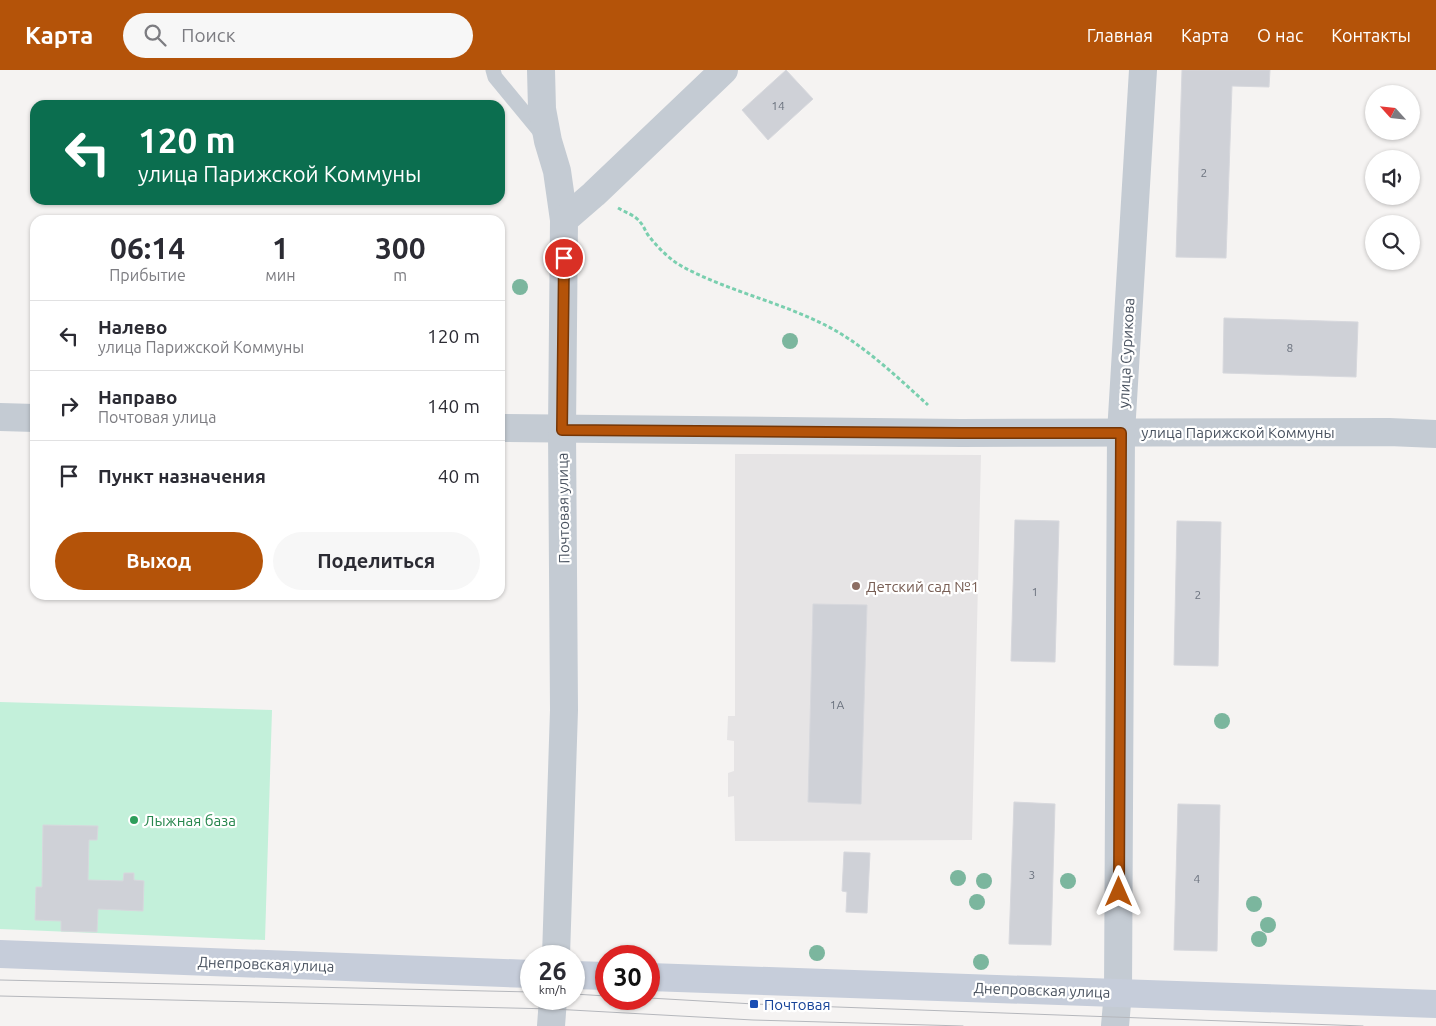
<!DOCTYPE html>
<html lang="ru">
<head>
<meta charset="utf-8">
<style>
	:root { --surface:#fff; --page:#f7f7f7; --text:#2b2b33; --muted:#7c7c81; --line:#e1e1e2; --accent:#b45309 }
	body { margin:0; font-family:Ubuntu,sans-serif; background:var(--page); color:var(--text); height:100vh; display:flex; flex-direction:column; font-size:19px; white-space:nowrap }
	* { box-sizing:border-box; margin:0 }
	p { font-size:16px; color:var(--muted) }
	.icon { flex:none; width:28px; height:28px; fill:none; stroke:currentColor; stroke-width:2; stroke-linecap:round; stroke-linejoin:round }
	.map { position:relative; flex:1; overflow:hidden }
	.details { position:absolute; left:30px; top:145px; width:475px; height:385px; display:flex; flex-direction:column; background:var(--surface); border-radius:15px; box-shadow:0 1px 4px #0004 }
	.details>* { flex:none }
	.banner { position:absolute; left:30px; top:30px; width:475px; height:105px; border-radius:15px; box-shadow:0 1px 4px #0004; background:#0b6e4f; color:#fff; overflow:hidden }
	.needle { width:32px; rotate:297deg }
	.fabs { position:absolute; left:1365px; top:15px; display:grid; gap:10px }
	.fabs a { display:grid; place-items:center; width:55px; height:55px; border-radius:50%; background:var(--surface); box-shadow:0 1px 4px #0004; font-size:25px }
	.speed { position:absolute; left:520px; top:875px; display:flex; gap:10px; font-size:25px; font-weight:700; text-align:center }
	.speed>* { display:grid; place-content:center; width:65px; height:65px; border-radius:50%; background:var(--surface); box-shadow:0 1px 4px #0004; line-height:1 }
	.speed small { font-size:12px; font-weight:400 }
	.speed .limit { border:8px solid #d22; background:#fff; color:#111 }
	.pin { position:absolute; display:grid; place-items:center; width:42px; height:42px; color:#fff; margin:-21px; border:2px solid #fff; border-radius:50%; box-shadow:0 1px 5px #0007 }
	.me { position:absolute; width:55px; margin:-28px; rotate:0deg; stroke-linejoin:round; filter:drop-shadow(0 0 4px #0008) }
	.turn { display:flex; align-items:center; gap:18px; height:105px; padding:0 25px; font-size:22px }
	.turn .icon { width:65px; height:65px; stroke-width:2.5 }
	.turn b { display:block; font-size:35px; line-height:42px }
	.eta { display:flex; justify-content:space-evenly; align-items:center; height:85px; text-align:center }
	.eta b { font-size:30px; font-weight:700; line-height:35px }
	.primary-button { display:flex; gap:10px; margin-top:auto; padding:10px 25px }
	.primary-button a { flex:1; height:58px; border-radius:30px; background:var(--accent); color:#fff; font-size:20px; font-weight:700; line-height:58px; text-align:center }
	.primary-button a+a { background:var(--page); color:var(--text) }
	ul { padding:0; list-style:none }
	li { display:flex; align-items:center; gap:15px; height:70px; padding:0 25px; border-top:1px solid var(--line) }
	li div { flex:1 }
	li b { display:block; font-size:19px }
	li em { font-style:normal }
	header { display:flex; align-items:center; gap:30px; box-sizing:border-box; height:70px; padding:0 25px; background:var(--accent); color:#fff }
	header strong { font-size:24px }
	nav { display:flex; gap:28px; margin-inline-start:auto; font-size:18px }
	.search { width:350px; height:45px; background:var(--page); display:flex; align-items:center; gap:12px; box-sizing:border-box; padding:0 18px; border-radius:28px; color:var(--muted); font-size:19px }
	.map>svg:first-child { display:block }
	.education { fill:#e6e4e5 }
	.green { fill:#c3f0da }
	.building { fill:#cfd1d7; stroke:#d7d8dd }
	.lines { fill:none; stroke-linecap:round; stroke-linejoin:round }
	.path { stroke:#7acfaf; stroke-width:3; stroke-dasharray:4 2.5; stroke-linecap:butt }
	.lane { stroke:#c4cbd3; stroke-width:15 }
	.street { stroke:#c4cbd3; stroke-width:28 }
	.secondary { stroke:#c6cdda; stroke-width:28 }
	.tram { stroke:#b5b7bc; stroke-width:1 }
	.tree { fill:#7bb69e }
	.route-casing { stroke:#753606; stroke-width:12 }
	.route { stroke:#b45309; stroke-width:9 }
	.education-dot { fill:#8d6e63; stroke:#fff; stroke-width:2 }
	.leisure-dot { fill:#2e9e5b; stroke:#fff; stroke-width:2 }
	.transit-dot { fill:#1a4fb4; stroke:#fff; stroke-width:2 }
	.labels { text-anchor:middle; dominant-baseline:central; stroke-width:4.5; stroke-linejoin:round; paint-order:stroke }
	.number-label { font-size:12px; fill:#6b727e }
	.street-label { font-size:15px; fill:#4a5360; stroke:#fff }
	.education-label { font-size:15px; fill:#785e54; stroke:#fff; text-anchor:start }
	.leisure-label { font-size:15px; fill:#27864d; stroke:#fff; text-anchor:start }
	.transit-label { font-size:15px; fill:#164399; stroke:#fff; text-anchor:start }
</style>
</head>
<body>
<header>
<strong>Карта</strong>
<div class="search"><svg class="icon" aria-label="search" viewBox="0 0 24 24"><circle cx="10" cy="10" r="6"/><path d="M15 15l6 6"/></svg>Поиск</div>
<nav><a>Главная</a><a>Карта</a><a>О нас</a><a>Контакты</a></nav>
</header>
<div class="map">
<svg width="1436" height="956" viewBox="0 0 1436 956">
	<rect width="100%" height="100%" fill="#f5f3f2"/>
	<path class="education" d="M735,384L981,385L972,770L735,771L734,726L728,727V703L734,701V671L727,670L728,646H735Z"/>
	<path class="green" d="M0,632L272,640L265,870L0,859Z"/>
	<g class="building">
		<path d="M786,0L813,29L768,70L742,40Z"/>
		<path d="M1182,0H1270L1269,17L1232,16L1226,188L1176,187Z"/>
		<path d="M1224,248L1358,252L1356,307L1223,303Z"/>
		<path d="M1015,450L1059,451L1055,592L1011,591Z"/>
		<path d="M1177,451L1221,452L1218,596L1174,595Z"/>
		<path d="M813,534L867,535L861,734L808,732Z"/>
		<path d="M1014,732L1055,734L1051,875L1009,874Z"/>
		<path d="M1178,734L1220,735L1217,881L1174,880Z"/>
		<path d="M43,755L98,756L97,770H89L88,810L123,811L124,803H134V810L144,811L143,841L98,839L97,862L61,861V851L35,850L36,817H42Z"/>
		<path d="M844,782L870,783L867,843L846,842L847,822L842,821Z"/>
	</g>
	<g class="lines">
		<path class="path" d="M618,138C625,142 636,146 640,152C644,156 645,161 648,165C658,178 671,191 685,198C729,221 779,232 823,254C862,273 896,306 928,335"/>
		<path class="lane" d="M493,0L495,7L542,64"/>
		<g class="street">
			<path d="M541,0L542,39L548,71L557,101L564,150"/>
			<path d="M0,347L35,348"/>
			<path d="M500,358L961,363L1389,362L1436,364"/>
			<path d="M556,886L564,640L562,360L564,150L594,124L724,0"/>
			<path d="M551,956L553,929"/>
			<path d="M1115,956L1118,922L1121,363L1143,0"/>
		</g>
		<g class="secondary">
			<path d="M0,884L531,904"/>
			<path d="M574,905L606,906"/>
			<path d="M649,907L1436,934"/>
		</g>
		<g class="tram">
			<path d="M0,910L531,922"/>
			<path d="M574,924L606,926"/>
			<path d="M0,926L553,939L753,950L963,956"/>
			<path d="M649,928L754,934L1363,956"/>
		</g>
	</g>
	<g class="tree">
		<circle cx="520" cy="217" r="8"/>
		<circle cx="790" cy="271" r="8"/>
		<circle cx="1222" cy="651" r="8"/>
		<circle cx="958" cy="808" r="8"/>
		<circle cx="984" cy="811" r="8"/>
		<circle cx="1068" cy="811" r="8"/>
		<circle cx="977" cy="832" r="8"/>
		<circle cx="1254" cy="834" r="8"/>
		<circle cx="1268" cy="855" r="8"/>
		<circle cx="1259" cy="869" r="8"/>
		<circle cx="817" cy="883" r="8"/>
		<circle cx="981" cy="892" r="8"/>
	</g>
	<g class="lines">
		<defs>
			<path id="route" d="M564,188L562,360L961,363H1121L1119,822"/>
		</defs>
		<use href="#route" class="route-casing"/>
		<use href="#route" class="route"/>
	</g>
	<circle class="education-dot" cx="856" cy="516" r="5"/>
	<circle class="leisure-dot" cx="134" cy="750" r="5"/>
	<rect class="transit-dot" x="749" y="929" width="10" height="10" rx="2.5"/>
	<g class="labels">
		<g class="number-label">
			<text x="778" y="35">14</text>
			<text x="1204" y="102">2</text>
			<text x="1290" y="277">8</text>
			<text x="1035" y="521">1</text>
			<text x="1198" y="524">2</text>
			<text x="837" y="634">1А</text>
			<text x="1032" y="804">3</text>
			<text x="1197" y="808">4</text>
		</g>
		<g class="street-label">
			<text transform="translate(1126 283) rotate(-87)">улица Сурикова</text>
			<text x="1238" y="362">улица Парижской Коммуны</text>
			<text transform="translate(563 438) rotate(-91)">Почтовая улица</text>
			<text transform="translate(266 894) rotate(2)">Днепровская улица</text>
			<text transform="translate(1042 920) rotate(2)">Днепровская улица</text>
		</g>
		<g class="education-label">
			<text x="866" y="516">Детский сад №1</text>
		</g>
		<g class="leisure-label">
			<text x="144" y="750">Лыжная база</text>
		</g>
		<g class="transit-label">
			<text x="764" y="934">Почтовая</text>
		</g>
	</g>
</svg>
<div class="fabs">
<a><svg class="needle" viewBox="-14 -14 28 28"><path d="M0-13l5 13h-10z" fill="#e53935"/><path d="M0 13l5-13h-10z" fill="#7c7c81"/></svg></a>
<a><svg class="icon" aria-label="sound" viewBox="0 0 24 24"><path d="M4 9h4l5-4v14l-5-4H4zM17 9q2 3 0 6"/></svg></a>
<a><svg class="icon" aria-label="search" viewBox="0 0 24 24"><circle cx="10" cy="10" r="6"/><path d="M15 15l6 6"/></svg></a>
</div>
<div class="speed"><div>26<small>km/h</small></div><div class="limit">30</div></div>
<div class="pin" style="left:564px;top:188px;background:#d93025"><svg class="icon" aria-label="arrive" viewBox="0 0 24 24"><path d="M6 21V4h12l-3 4 3 4H6"/></svg></div>
<svg class="me" style="left:1119px;top:822px" viewBox="-20 -20 40 40"><path d="M0-17L14 15 0 8-14 15z" fill="#b45309" stroke="#fff" stroke-width="4"/></svg>
<div class="banner">
<div class="turn"><svg class="icon" aria-label="left" viewBox="0 0 24 24"><path d="M17 20v-9H6M10 6l-5 5 5 5"/></svg><div><b>120 m</b>улица Парижской Коммуны</div></div>
</div>
<section class="details">
<div class="eta">
<div><b>06:14</b><p>Прибытие</p></div>
<div><b>1</b><p>мин</p></div>
<div><b>300</b><p>m</p></div>
</div>
<ul>
<li><svg class="icon" aria-label="left" viewBox="0 0 24 24"><path d="M17 20v-9H6M10 6l-5 5 5 5"/></svg><div><b>Налево</b><p>улица Парижской Коммуны</p></div><em>120 m</em></li>
<li><svg class="icon" aria-label="right" viewBox="0 0 24 24"><path d="M7 20v-9h11M14 6l5 5-5 5"/></svg><div><b>Направо</b><p>Почтовая улица</p></div><em>140 m</em></li>
<li><svg class="icon" aria-label="arrive" viewBox="0 0 24 24"><path d="M6 21V4h12l-3 4 3 4H6"/></svg><div><b>Пункт назначения</b></div><em>40 m</em></li>
</ul>
<div class="primary-button"><a>Выход</a><a>Поделиться</a></div>
</section>
</div>
</body>
</html>
